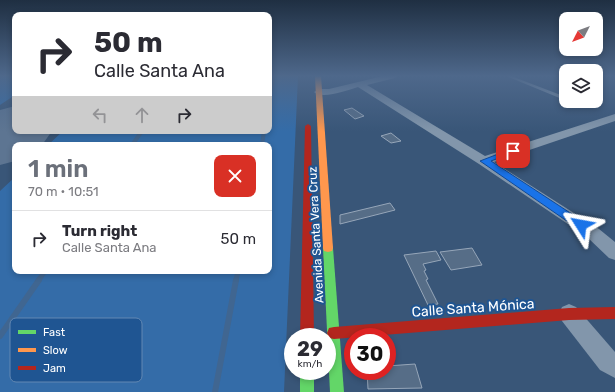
<!DOCTYPE html>
<html lang="en">
<head>
<meta charset="utf-8">
<style>
	:root { --surface:#fff; --page:#f7f7f7; --text:#2b2b33; --muted:#7c7c81; --line:#e1e1e2; --accent:#6b707a }
	body { margin:0; font-family:Rubik,sans-serif; background:var(--page); color:var(--text); height:100vh; display:flex; flex-direction:column; font-size:15px; white-space:nowrap }
	* { box-sizing:border-box; margin:0 }
	p { font-size:13px; color:var(--muted) }
	.icon { flex:none; width:22px; height:22px; fill:none; stroke:currentColor; stroke-width:2; stroke-linecap:round; stroke-linejoin:round }
	.map { position:relative; flex:1; overflow:hidden }
	.side { position:absolute; left:12px; top:142px; width:260px; height:132px; display:flex; flex-direction:column; background:var(--surface); border-radius:8px; box-shadow:0 2px 6px #0003 }
	.side>* { flex:none }
	.guide { position:absolute; left:12px; top:12px; width:260px; height:122px; border-radius:8px; box-shadow:0 2px 6px #0003; background:#fff; color:var(--text); overflow:hidden }
	.needle { width:26px; rotate:228deg }
	.buttons { position:absolute; left:559px; top:12px; display:grid; gap:8px }
	.buttons a { display:grid; place-items:center; width:44px; height:44px; border-radius:8px; background:var(--surface); box-shadow:0 2px 6px #0003; font-size:20px }
	.speed { position:absolute; left:284px; top:328px; display:flex; gap:8px; font-size:20px; font-weight:700; text-align:center }
	.speed>* { display:grid; place-content:center; width:52px; height:52px; border-radius:50%; background:var(--surface); box-shadow:0 2px 6px #0003; line-height:1 }
	.speed small { font-size:10px; font-weight:400 }
	.speed .limit { border:6px solid #d22; background:#fff; color:#111 }
	.pin { position:absolute; display:grid; place-items:center; width:34px; height:34px; color:#fff; margin:-17px; border-radius:8px; box-shadow:0 2px 6px #0006 }
	.me { position:absolute; width:44px; margin:-22px; rotate:304deg; stroke-linejoin:round; filter:drop-shadow(0 0 3px #0008) }
	.turn { display:flex; align-items:center; gap:14px; height:84px; padding:0 16px; font-size:18px }
	.turn .icon { width:52px; height:52px; stroke-width:2.5 }
	.turn b { display:block; font-size:28px; line-height:34px }
	.lanes { display:flex; align-items:center; height:38px; padding:0 16px; background:#0003; justify-content:center; gap:20px; direction:ltr }
	.lanes .off { opacity:.35 }
	.round { display:grid; place-items:center; flex:none; width:42px; height:42px; border-radius:8px; background:var(--page) }
	.headline { display:flex; align-items:center; justify-content:space-between; height:68px; padding:0 16px }
	h1 { font-size:24px; font-weight:600; line-height:30px; color:var(--accent) }
	ul { padding:0; list-style:none }
	li { display:flex; align-items:center; gap:12px; height:56px; padding:0 16px; border-top:1px solid var(--line) }
	li div { flex:1 }
	li b { display:block; font-size:15px }
	li em { font-style:normal }
	.map>svg:first-child { display:block }
	.green { fill:#346ca8 }
	.lines { fill:none; stroke-linecap:round; stroke-linejoin:round }
	.stream-far3 { stroke:#406691; stroke-width:3 }
	.stream-far2 { stroke:#406691; stroke-width:4 }
	.stream-far1 { stroke:#406691; stroke-width:5 }
	.stream { stroke:#406691; stroke-width:6 }
	.runway { fill:#5d7592; fill-rule:evenodd }
	.building { fill:#566d87; stroke:#96a6b9 }
	.lane { fill:#8296ab; fill-rule:evenodd }
	.street { fill:#8296ab; fill-rule:evenodd }
	.fast { fill:#63d668; fill-rule:evenodd }
	.slow { fill:#ff974d; fill-rule:evenodd }
	.jam { fill:#b3261e; fill-rule:evenodd }
	.route { fill:#1a73e8; stroke:#114b97 }
	.labels { text-anchor:middle; dominant-baseline:central; stroke-width:4; stroke-linejoin:round; paint-order:stroke }
	.street-label { font-size:12px; fill:#fff; stroke:#1f5592 }
	.near-street-label { font-size:14px; fill:#fff; stroke:#1f5592 }
	.key { fill:#1f5592; stroke:#6288b3; stroke-width:1 }
	.key-label { font-size:11px; fill:#fff }
</style>
</head>
<body>
<div class="map">
<svg width="615" height="392" viewBox="0 0 615 392">
	<rect width="100%" height="100%" fill="#395678"/>
	<g class="green">
		<path d="M0,76H15V95L0,105Z"/>
		<path d="M269,76H298L284,392H0V191L15,177V271H269V145H48L63,131H269Z"/>
	</g>
	<g class="lines">
		<path class="stream-far3" d="M269,105L274,76"/>
		<g class="stream-far2">
			<path d="M132,145L142,131"/>
			<path d="M262,145L264,131"/>
		</g>
		<g class="stream-far1">
			<path d="M38,281L45,271"/>
			<path d="M236,281L238,271"/>
		</g>
		<g class="stream">
			<path d="M0,336L39,280"/>
			<path d="M215,392L236,280"/>
		</g>
		<path class="runway" d="M15,106V131H52L42,145H15V161L0,165V110Z"/>
	</g>
	<g class="building">
		<path d="M352,108L364,116L355,119L344,110Z"/>
		<path d="M391,133L401,141L391,143L381,136Z"/>
		<path d="M390,203L395,210L340,224V215Z"/>
		<path d="M472,248L482,265L451,270L440,252Z"/>
		<path d="M436,251L441,260L423,264L426,270L424,271L428,279L426,280L438,304L428,305L404,255Z"/>
		<path d="M415,364L422,388L368,389L367,371H387V366Z"/>
	</g>
	<g class="lines">
		<path class="lane" d="M506,76H511L566,97V99H562Z"/>
		<g class="street">
			<path d="M383,76H397L395,78L367,85L485,156L615,114V121L494,162L599,229L615,242V260L609,258L587,237L479,164L358,87C348,90 322,100 314,92L319,89H329Z"/>
			<path d="M569,304L576,307L615,352V378L600,370L562,321L559,314L562,307Z"/>
		</g>
		<g class="fast">
			<path d="M328,244L332,245L333,248L344,392H330L323,248L324,245Z"/>
			<rect x="300" y="371" width="14" height="21"/>
		</g>
		<path class="slow" d="M315,76H321L333,248L332,251L328,252L324,251L323,248Z"/>
		<g class="jam">
			<path d="M308,124L311,126L314,337H300L305,126Z"/>
			<path d="M615,307V319L569,320L334,339L329,338L327,333L329,328L334,327L569,308Z"/>
		</g>
	</g>
	<linearGradient id="sky" x2="0" y2="1"><stop stop-color="#1f2f42"/><stop offset="0.58" stop-color="#4e688b"/><stop offset="1" stop-color="#4e688b" stop-opacity="0"/></linearGradient>
	<rect width="615" height="131" fill="url(#sky)"/>
	<path class="route" d="M511,149H513L517,151L491,161L584,222L586,225L584,228H577L480,161Z"/>
	<g class="labels">
		<g class="street-label">
			<text transform="translate(316 235) rotate(-93)">Avenida Santa Vera Cruz</text>
		</g>
		<g class="near-street-label">
			<text transform="translate(473 308) rotate(-4)">Calle Santa Mónica</text>
		</g>
	</g>
	<rect x="10" y="318" width="132" height="64" rx="6" class="key"/>
	<rect x="18" y="330" width="18" height="4" fill="#63d668"/>
	<rect x="18" y="348" width="18" height="4" fill="#ff974d"/>
	<rect x="18" y="366" width="18" height="4" fill="#b3261e"/>
	<g class="key-label">
		<text x="43" y="336">Fast</text>
		<text x="43" y="354">Slow</text>
		<text x="43" y="372">Jam</text>
	</g>
</svg>
<div class="buttons">
<a><svg class="needle" viewBox="-14 -14 28 28"><path d="M0-13l5 13h-10z" fill="#e53935"/><path d="M0 13l5-13h-10z" fill="#7c7c81"/></svg></a>
<a><svg class="icon" aria-label="layers" viewBox="0 0 24 24"><path d="M12 4l9 5-9 5-9-5zM3 14l9 5 9-5"/></svg></a>
</div>
<div class="speed"><div>29<small>km/h</small></div><div class="limit">30</div></div>
<div class="pin" style="left:513px;top:151px;background:#d93025"><svg class="icon" aria-label="arrive" viewBox="0 0 24 24"><path d="M6 21V4h12l-3 4 3 4H6"/></svg></div>
<svg class="me" style="left:581px;top:225px" viewBox="-20 -20 40 40"><path d="M0-17L14 15 0 8-14 15z" fill="#1a73e8" stroke="#fff" stroke-width="4"/></svg>
<div class="guide">
<div class="turn"><svg class="icon" aria-label="right" viewBox="0 0 24 24"><path d="M7 20v-9h11M14 6l5 5-5 5"/></svg><div><b>50 m</b>Calle Santa Ana</div></div>
<div class="lanes"><svg class="icon off" aria-label="left" viewBox="0 0 24 24"><path d="M17 20v-9H6M10 6l-5 5 5 5"/></svg><svg class="icon off" aria-label="ahead" viewBox="0 0 24 24"><path d="M12 20V5M6 11l6-6 6 6"/></svg><svg class="icon" aria-label="right" viewBox="0 0 24 24"><path d="M7 20v-9h11M14 6l5 5-5 5"/></svg></div>
</div>
<section class="side">
<div class="headline"><div><h1>1 min</h1><p>70 m · 10:51</p></div><a class="round" style="background:#d93025;color:#fff"><svg class="icon" aria-label="close" viewBox="0 0 24 24"><path d="M6 6l12 12M18 6L6 18"/></svg></a></div>
<ul>
<li><svg class="icon" aria-label="right" viewBox="0 0 24 24"><path d="M7 20v-9h11M14 6l5 5-5 5"/></svg><div><b>Turn right</b><p>Calle Santa Ana</p></div><em>50 m</em></li>
</ul>
</section>
</div>
</body>
</html>
